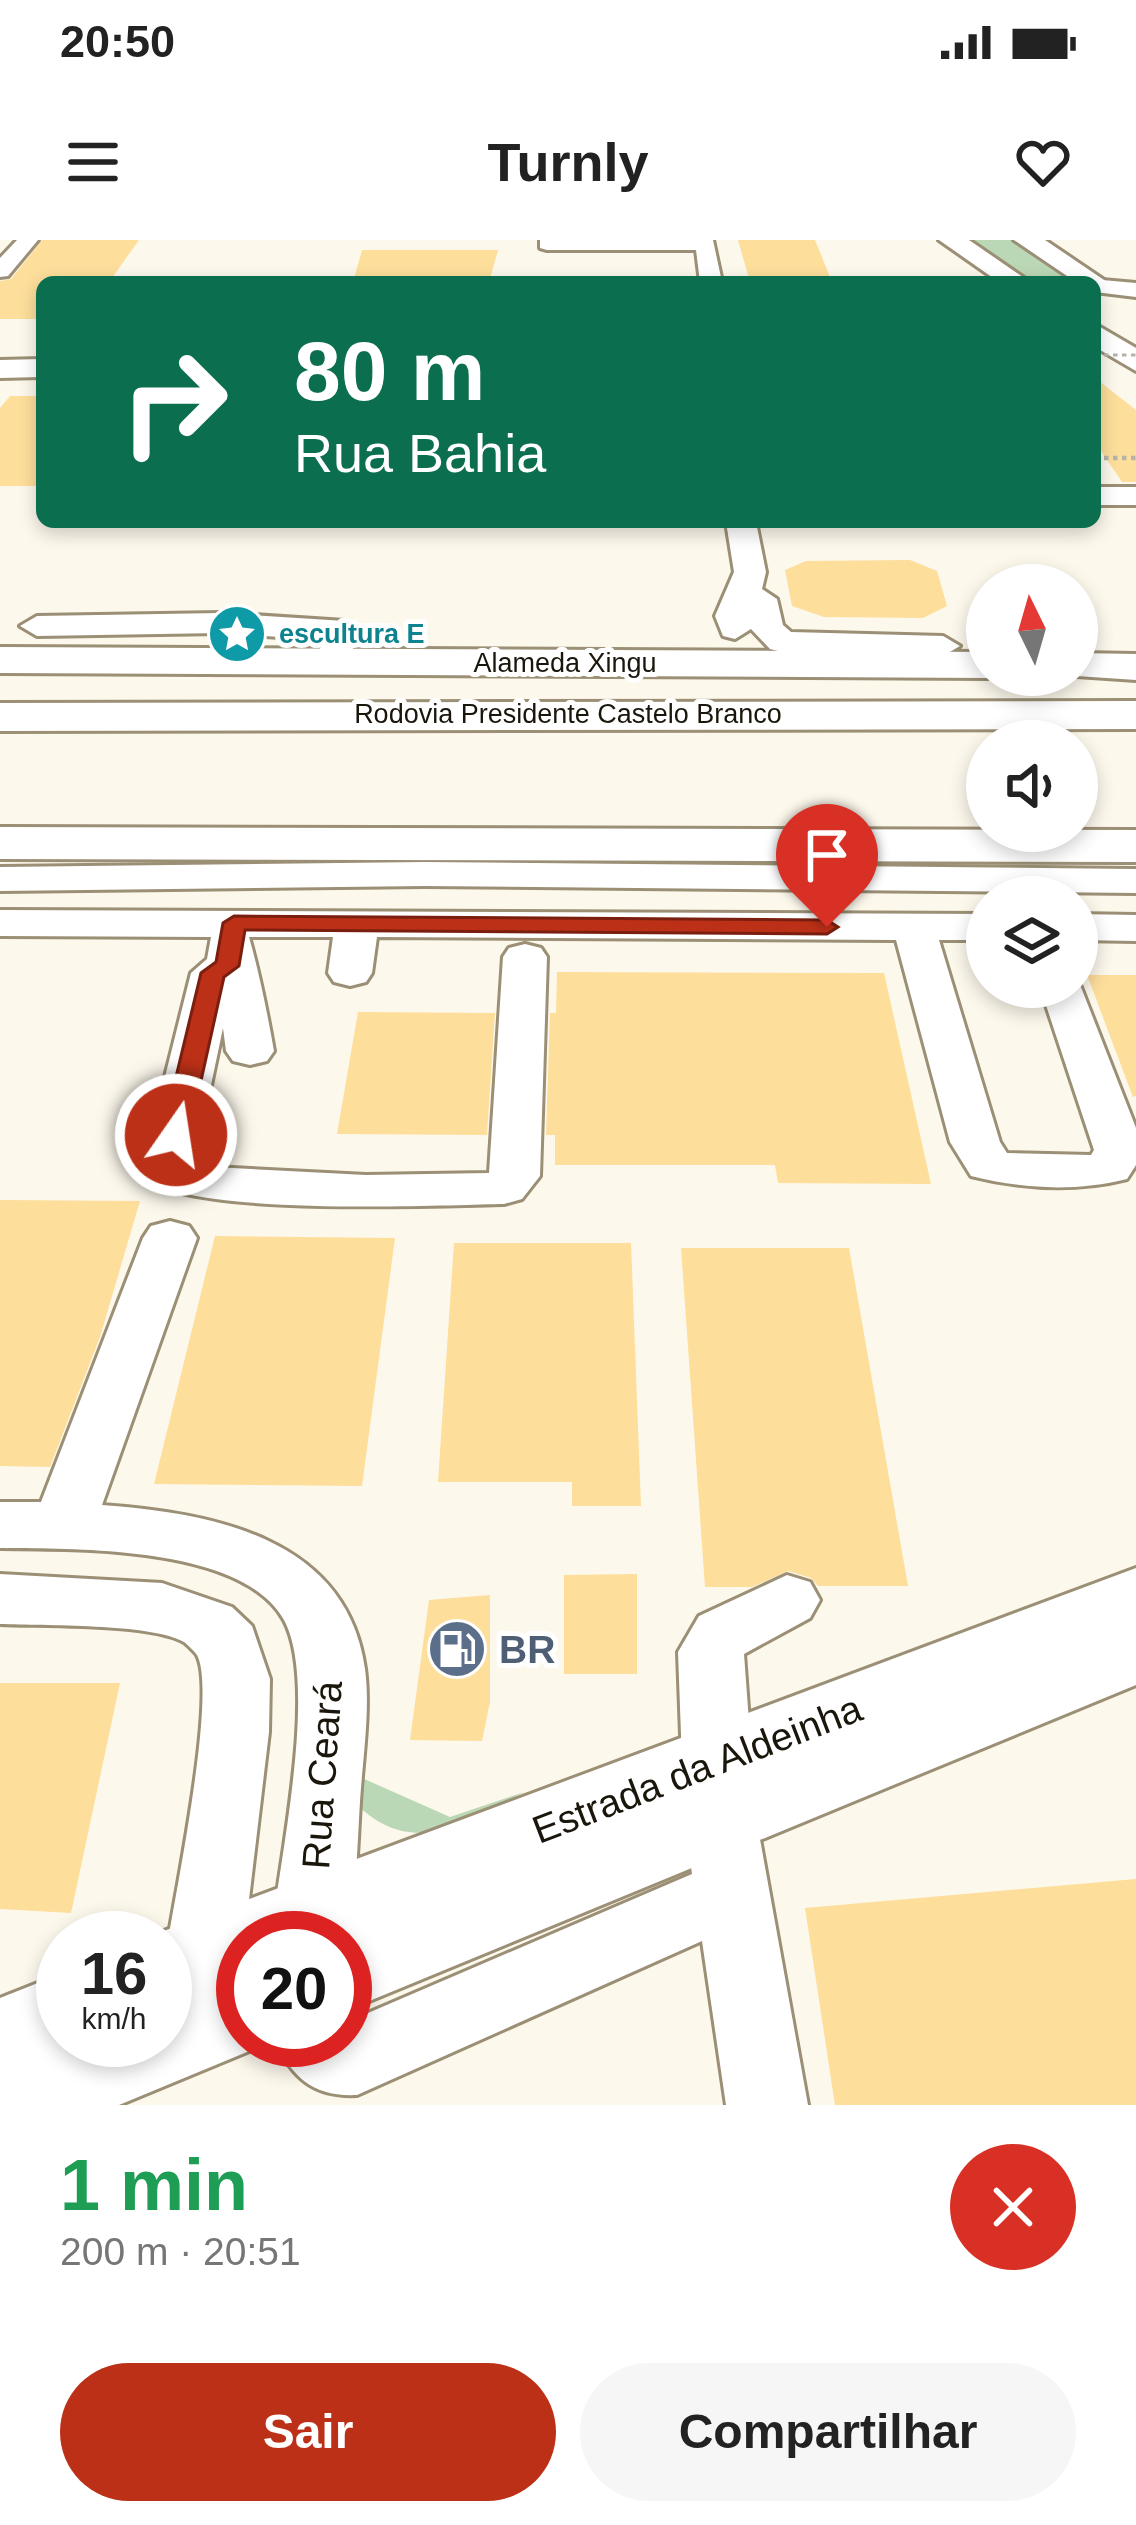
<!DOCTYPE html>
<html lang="pt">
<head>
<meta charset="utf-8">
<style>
	:root { --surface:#fff; --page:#f6f6f6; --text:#222; --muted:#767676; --accent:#bc3017 }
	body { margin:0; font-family:Helvetica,sans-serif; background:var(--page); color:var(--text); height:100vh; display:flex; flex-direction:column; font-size:45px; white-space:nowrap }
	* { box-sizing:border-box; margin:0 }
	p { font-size:39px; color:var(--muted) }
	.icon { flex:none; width:66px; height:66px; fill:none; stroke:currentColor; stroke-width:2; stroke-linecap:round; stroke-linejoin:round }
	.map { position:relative; height:1865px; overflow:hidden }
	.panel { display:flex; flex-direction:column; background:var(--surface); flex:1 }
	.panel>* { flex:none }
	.banner { position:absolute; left:36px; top:36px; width:1065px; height:252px; border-radius:18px; box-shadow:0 6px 18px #0003; background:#0b6e4f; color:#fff; overflow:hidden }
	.needle { width:78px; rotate:355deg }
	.controls { position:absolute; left:966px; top:324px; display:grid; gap:24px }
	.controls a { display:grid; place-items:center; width:132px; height:132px; border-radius:50%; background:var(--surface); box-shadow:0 6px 18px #0003; font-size:60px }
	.speed { position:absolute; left:36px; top:1671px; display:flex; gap:24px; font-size:60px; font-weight:700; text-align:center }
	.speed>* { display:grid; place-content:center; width:156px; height:156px; border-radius:50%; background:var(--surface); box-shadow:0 6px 18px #0003; line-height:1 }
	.speed small { font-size:30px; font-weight:400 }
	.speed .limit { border:18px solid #d22; background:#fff; color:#111 }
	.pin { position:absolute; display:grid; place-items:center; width:102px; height:102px; color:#fff; margin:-123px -51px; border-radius:50% 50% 50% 0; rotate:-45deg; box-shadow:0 0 12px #0007 }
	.pin .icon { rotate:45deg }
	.me { position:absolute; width:132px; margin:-66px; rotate:13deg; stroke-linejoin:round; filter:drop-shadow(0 0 9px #0008) }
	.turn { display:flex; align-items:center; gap:42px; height:252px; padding:0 60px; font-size:54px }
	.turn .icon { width:156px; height:156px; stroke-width:2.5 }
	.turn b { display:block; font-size:84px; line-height:102px }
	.round { display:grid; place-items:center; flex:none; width:126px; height:126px; border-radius:63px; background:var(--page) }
	.head { display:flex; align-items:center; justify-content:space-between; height:204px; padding:0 60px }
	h1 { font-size:72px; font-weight:700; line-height:90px; color:#1e9e55 }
	.button { display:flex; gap:24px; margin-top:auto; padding:24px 60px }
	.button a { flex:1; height:138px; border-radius:72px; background:var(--accent); color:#fff; font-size:48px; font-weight:700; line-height:138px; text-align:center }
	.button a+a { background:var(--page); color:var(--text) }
	.status { display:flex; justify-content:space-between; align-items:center; height:84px; padding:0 60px; background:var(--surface); direction:ltr }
	.status svg { height:33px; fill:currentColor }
	header { display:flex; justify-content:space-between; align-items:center; height:156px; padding:0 60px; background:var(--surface); font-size:54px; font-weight:700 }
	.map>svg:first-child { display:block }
	.green { fill:#bbd8b6 }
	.building { fill:#fdde9b }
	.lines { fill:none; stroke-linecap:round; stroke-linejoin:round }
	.minor-casing { stroke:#9b8f75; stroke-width:6 }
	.major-casing { stroke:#9b8f75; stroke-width:6 }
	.highway-casing { stroke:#9b8f75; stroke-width:6 }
	.path { stroke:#b8b3a8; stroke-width:4.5; stroke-dasharray:4.5 4.5; stroke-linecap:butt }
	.minor { fill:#fff; fill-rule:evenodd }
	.major { fill:#fff; fill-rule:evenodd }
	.highway { fill:#fff; fill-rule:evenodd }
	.path-bridge { stroke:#b8b3a8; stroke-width:3; stroke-dasharray:4.5 4.5; stroke-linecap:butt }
	.route { fill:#bc3017; stroke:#7a1f0f; stroke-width:3 }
	.labels { text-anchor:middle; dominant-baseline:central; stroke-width:10; stroke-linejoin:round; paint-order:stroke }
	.far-culture-label { font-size:27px; font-weight:bold; fill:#0d838f; stroke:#fff; text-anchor:start }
	.far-street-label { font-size:27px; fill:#1a160c; stroke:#fff }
	.near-service-label { font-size:39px; font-weight:bold; fill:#4e5e75; stroke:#fff; text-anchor:start }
	.near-street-label { font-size:39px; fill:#1a160c; stroke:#fff }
</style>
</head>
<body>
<div class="status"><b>20:50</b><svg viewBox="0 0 49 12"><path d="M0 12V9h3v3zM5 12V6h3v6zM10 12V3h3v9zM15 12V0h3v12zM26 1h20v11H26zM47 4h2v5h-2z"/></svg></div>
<header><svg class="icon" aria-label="menu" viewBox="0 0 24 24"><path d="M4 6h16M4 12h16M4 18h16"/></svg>Turnly<svg class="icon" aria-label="heart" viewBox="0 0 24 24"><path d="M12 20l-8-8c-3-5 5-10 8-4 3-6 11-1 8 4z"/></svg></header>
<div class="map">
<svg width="1136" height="1865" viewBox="0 0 1136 1865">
	<rect width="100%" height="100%" fill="#fdf8ec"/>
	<g class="green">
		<path d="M962,0H1026L1088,42H1029Z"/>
		<path d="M353,1534L450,1577L524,1552C464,1583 413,1620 355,1563Z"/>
	</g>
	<g class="building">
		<path d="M42,0H139L109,42H42V79H0V41L11,39Z"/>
		<path d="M738,0H815L832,42H750Z"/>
		<path d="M362,10H498L489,42H353Z"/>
		<path d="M1095,138L1136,170V242H1122L1095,202Z"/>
		<path d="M10,156H42V246H0V168Z"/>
		<path d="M910,320L937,331L947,366L923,378L824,377L792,366L785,330L806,321Z"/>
		<path d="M557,732L884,733L931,944L778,943L775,925H555V895H546L550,773H556Z"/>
		<path d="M1087,735H1136V856L1133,857Z"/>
		<path d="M358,772L495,773L487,895L337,894Z"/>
		<path d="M0,960L140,961L100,1097L50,1227L0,1226Z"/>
		<path d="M215,996L395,998L362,1246L154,1244Z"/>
		<path d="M454,1003H631L641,1266H572V1242H438Z"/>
		<path d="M681,1008H849L908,1346H818L811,1338L788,1331L752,1347H705Z"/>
		<path d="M637,1334V1434H564V1335Z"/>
		<path d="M490,1355V1462L482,1501L410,1500L429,1360Z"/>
		<path d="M0,1443H120L71,1673L0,1669Z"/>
		<path d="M1136,1639V1865H835L805,1668Z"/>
	</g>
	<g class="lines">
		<defs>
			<g id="minor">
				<path d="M17,0H38L8,36L0,37V18Z"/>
				<path d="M540,0H713L722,42H700L696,10H547L540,8Z"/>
				<path d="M1102,40L1136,43V57L1095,52V42Z"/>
				<rect x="1095" y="247" width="41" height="18"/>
				<path d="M726,282H756L766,332L762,349L777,359L783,385L791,392L943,396L960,406L943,416L782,412L770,409L751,389L735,399L723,396L715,376L734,332Z"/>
				<path d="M221,373L345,381L362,391L343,428H319L314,421L324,400L221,393L37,396L20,386L37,376Z"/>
				<path d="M425,622L1136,629V653L425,646L0,651V627Z"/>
				<path d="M0,670L987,674V700H939L1000,902L1007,913L1091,915L1094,910L1040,747H1077V737L1136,888V925L1127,939C1075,952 1023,949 971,936L950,902L896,700L377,697L372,733L366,742L350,746L334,742L328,733L333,697H249C259,732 267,771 274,811L267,821L250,825L233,821L226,811L223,788L194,926L366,935L489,933L503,717L509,708L525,704L541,708L547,717L540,936L522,959L504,964C442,965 172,978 141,933L191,733L207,719L211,697L0,696Z"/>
				<path d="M1077,674L1136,675V701L1077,700Z"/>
				<path d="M170,981L189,986L197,998L102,1265C213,1273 347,1298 365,1429C370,1466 364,1510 361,1548C357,1597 358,1655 345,1702V1698H271C279,1621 319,1445 284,1380C242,1305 74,1309 0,1308V1262H41L143,998L151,986Z"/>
				<path d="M0,1334L162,1343L232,1367L252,1386L270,1439L269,1492L239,1743L227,1768L200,1779L173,1768L165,1751V1718C173,1664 218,1454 197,1415C196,1413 186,1403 184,1402C150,1383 43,1386 0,1384Z"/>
				<path d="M787,1335L810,1342L820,1360L810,1378L744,1414L756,1577L808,1865H726L702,1701L357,1855C314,1857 292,1838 275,1800H345V1775L354,1779L692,1634L684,1577L678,1412L699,1376Z"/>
			</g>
			<g id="major">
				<path d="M939,0H969L1030,42H999Z"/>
				<path d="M1014,0H1045L1107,42L1095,50V42H1076Z"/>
				<path d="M1095,84L1136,108V131L1095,107Z"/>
				<path d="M42,119V137L0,138V120Z"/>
				<path d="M0,407L987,412V435H998L987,438L0,433Z"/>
				<path d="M1077,413L1136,414V440L1062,435H1077Z"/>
				<path d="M1136,1328V1445L345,1771V1698H243V1800H276L119,1865H0V1758L63,1733V1800H165V1698H145Z"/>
			</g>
			<g id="highway">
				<path d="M1136,461V489L0,491V463Z"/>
				<path d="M0,587L1136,590V622L0,619Z"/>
			</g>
		</defs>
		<use href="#minor" class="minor-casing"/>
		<use href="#major" class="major-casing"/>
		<use href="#highway" class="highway-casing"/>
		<path class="path" d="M1095,218H1136"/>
		<use href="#minor" class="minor"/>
		<use href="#major" class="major"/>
		<use href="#highway" class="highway"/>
		<path class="path-bridge" d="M1095,115H1136"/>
	</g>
	<path class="route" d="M234,676L827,680L838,687L827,694L245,690L239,726L224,737L189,895L185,901H166L162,895L201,733L216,722L223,683Z"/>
	<defs>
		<symbol id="sight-disc" viewBox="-11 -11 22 22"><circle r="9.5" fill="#0f9aa8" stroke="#fff"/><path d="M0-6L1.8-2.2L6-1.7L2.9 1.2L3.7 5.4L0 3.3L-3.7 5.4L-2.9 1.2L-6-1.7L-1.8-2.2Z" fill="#fff"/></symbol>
		<symbol id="fuel-disc" viewBox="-11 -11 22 22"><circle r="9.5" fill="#5c6f8a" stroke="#fff"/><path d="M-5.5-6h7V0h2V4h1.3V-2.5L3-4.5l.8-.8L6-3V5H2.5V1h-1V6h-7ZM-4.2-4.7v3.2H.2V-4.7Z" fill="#fff"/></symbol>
	</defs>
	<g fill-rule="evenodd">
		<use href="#sight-disc" x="204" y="361" width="66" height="66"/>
		<use href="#fuel-disc" x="424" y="1376" width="66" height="66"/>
	</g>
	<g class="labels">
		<g class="far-culture-label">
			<text x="279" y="394">escultura E</text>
		</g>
		<g class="far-street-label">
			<text x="565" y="423">Alameda Xingu</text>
			<text x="568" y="474">Rodovia Presidente Castelo Branco</text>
		</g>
		<g class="near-service-label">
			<text x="499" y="1409">BR</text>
		</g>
		<g class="near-street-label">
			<text transform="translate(697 1529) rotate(-21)">Estrada da Aldeinha</text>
			<text transform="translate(322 1535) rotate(-86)">Rua Ceará</text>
		</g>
	</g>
</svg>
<div class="controls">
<a><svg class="needle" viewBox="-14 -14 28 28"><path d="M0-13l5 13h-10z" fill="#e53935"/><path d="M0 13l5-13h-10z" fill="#767676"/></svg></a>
<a><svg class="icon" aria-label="sound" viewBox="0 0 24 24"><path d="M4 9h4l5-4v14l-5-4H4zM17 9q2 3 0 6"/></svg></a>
<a><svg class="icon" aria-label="layers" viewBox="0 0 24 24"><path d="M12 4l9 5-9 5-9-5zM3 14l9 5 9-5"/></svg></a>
</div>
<div class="speed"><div>16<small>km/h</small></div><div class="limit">20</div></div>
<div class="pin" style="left:827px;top:687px;background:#d93025"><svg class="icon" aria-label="arrive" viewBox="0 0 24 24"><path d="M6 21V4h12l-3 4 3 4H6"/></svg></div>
<svg class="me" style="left:176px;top:895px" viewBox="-20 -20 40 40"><circle r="17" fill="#bc3017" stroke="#fff" stroke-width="3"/><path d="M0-11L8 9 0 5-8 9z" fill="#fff"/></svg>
<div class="banner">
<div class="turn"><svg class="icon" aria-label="right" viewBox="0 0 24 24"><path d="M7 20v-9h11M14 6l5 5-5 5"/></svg><div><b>80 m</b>Rua Bahia</div></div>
</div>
</div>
<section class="panel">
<div class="head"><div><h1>1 min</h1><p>200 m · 20:51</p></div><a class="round" style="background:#d93025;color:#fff"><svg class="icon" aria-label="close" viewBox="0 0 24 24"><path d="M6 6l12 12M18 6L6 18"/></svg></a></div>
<div class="button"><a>Sair</a><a>Compartilhar</a></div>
</section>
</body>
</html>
